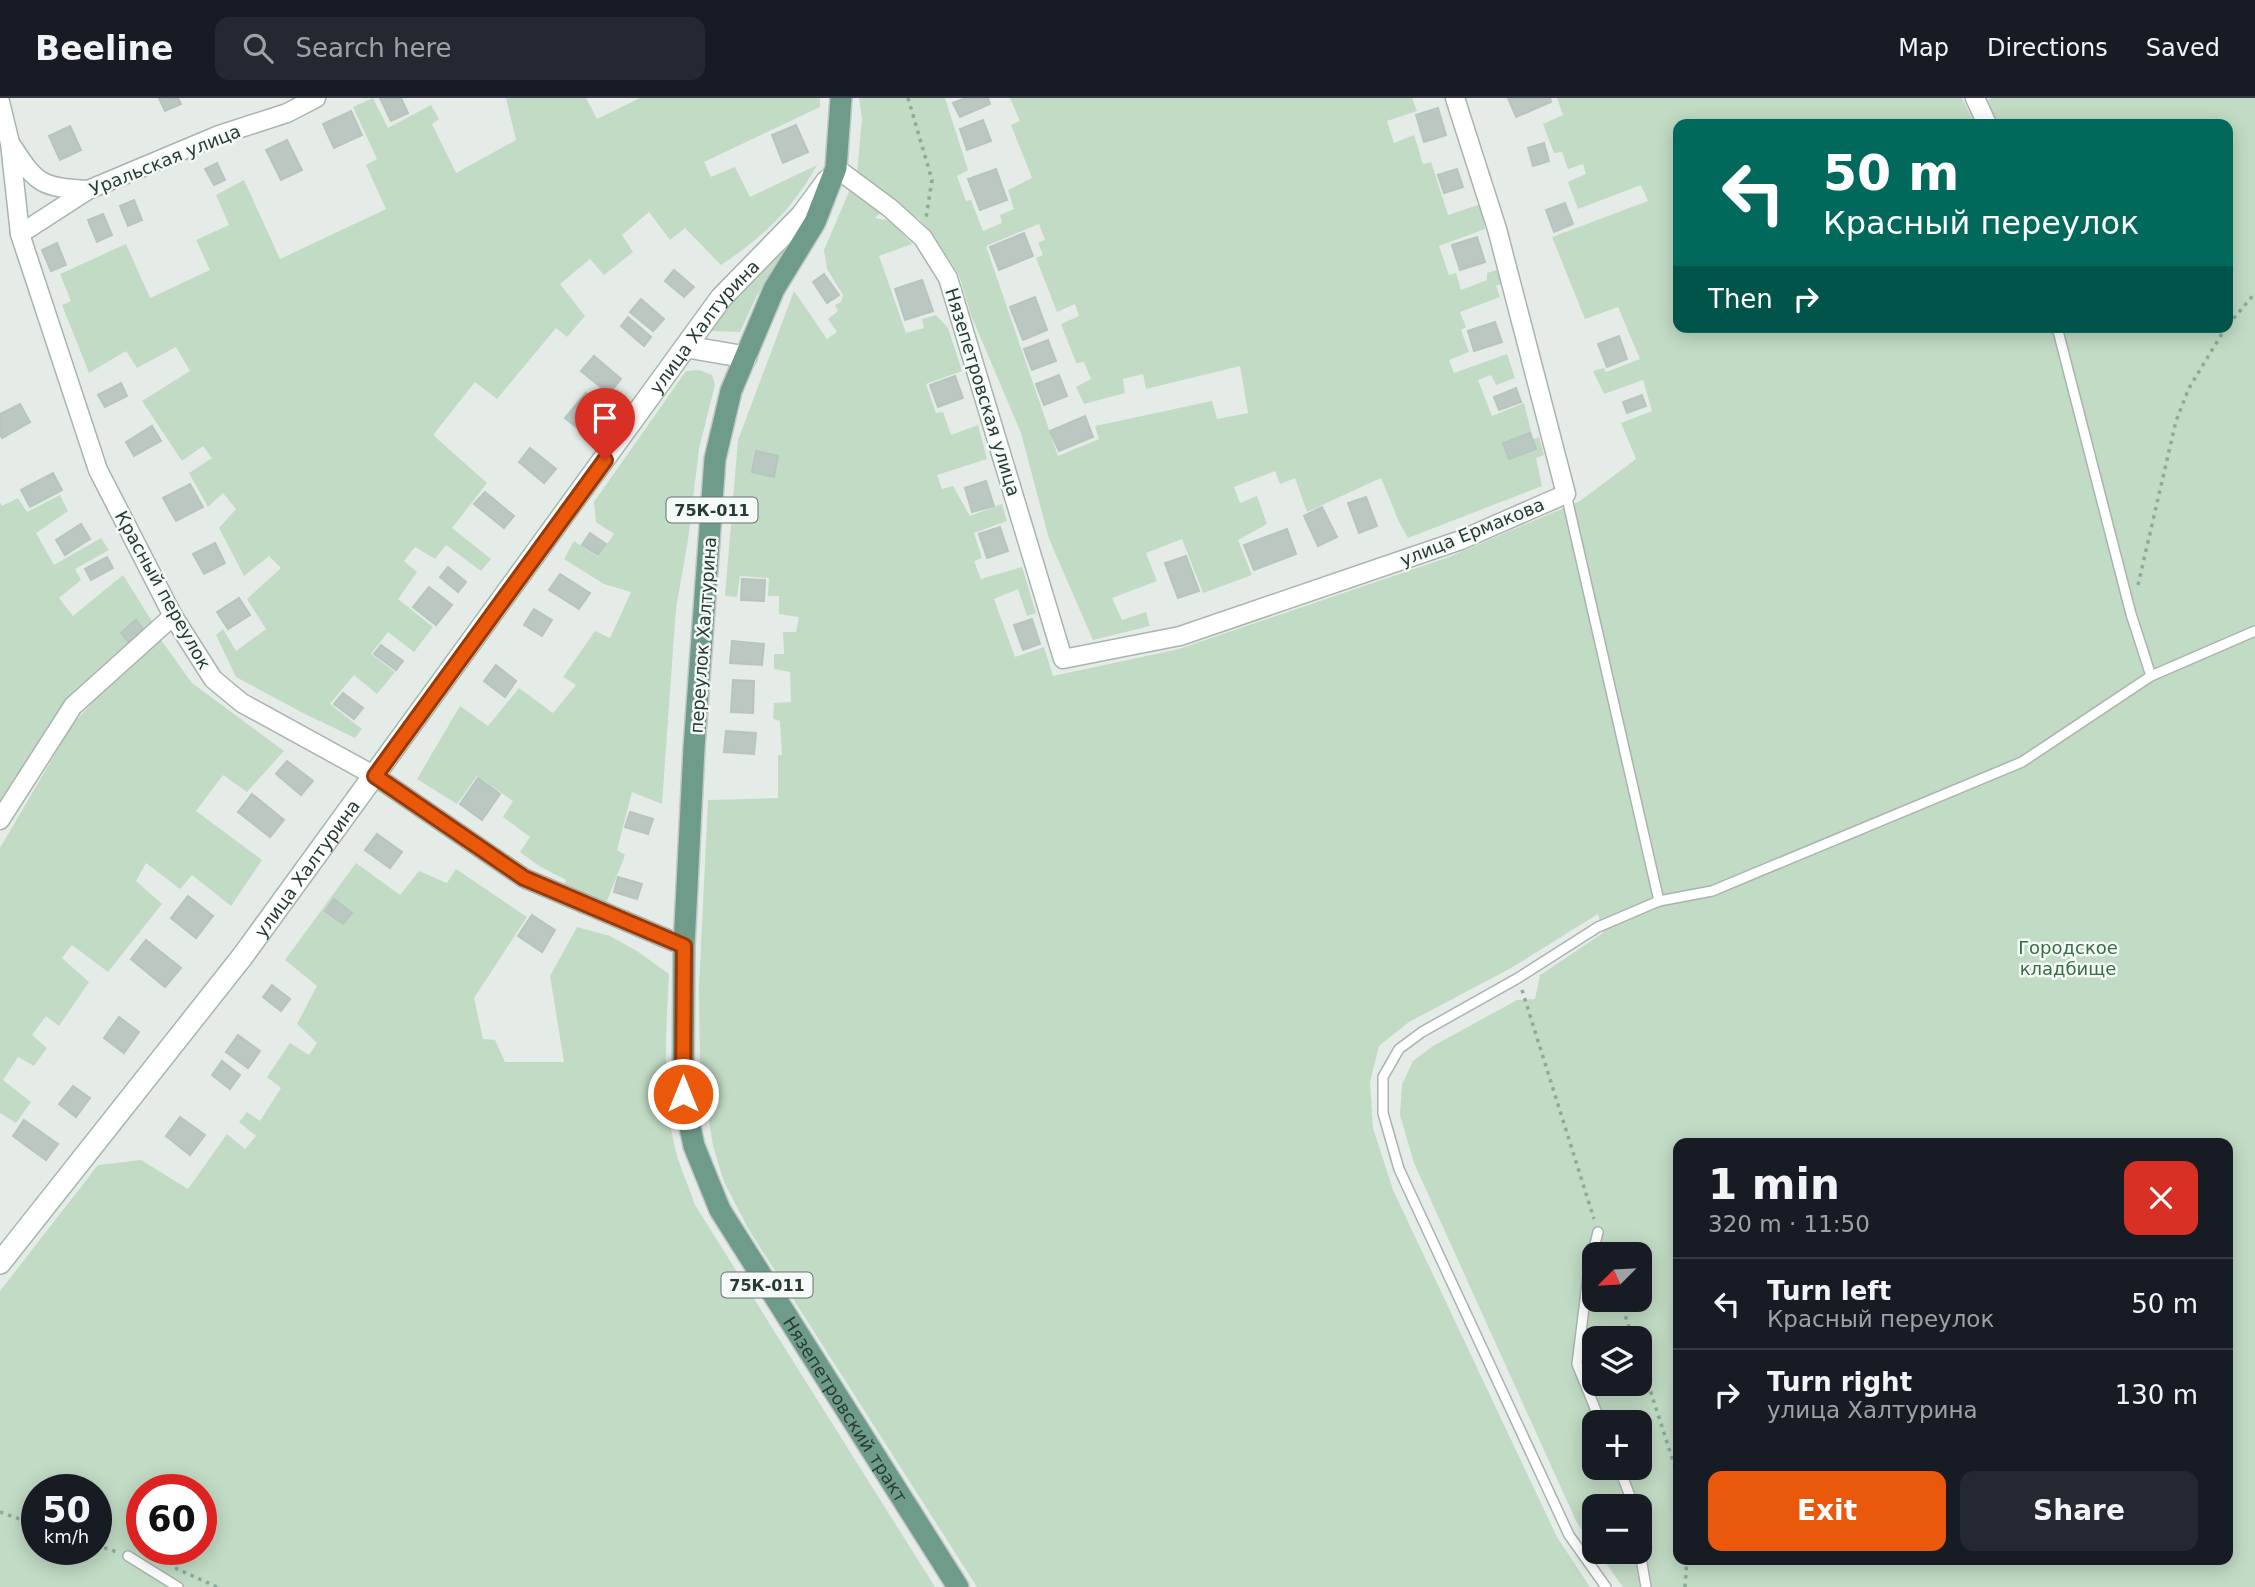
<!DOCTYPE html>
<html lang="en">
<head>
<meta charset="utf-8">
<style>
	:root { --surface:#171b24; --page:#242831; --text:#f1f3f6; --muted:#9ea1a6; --line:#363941; --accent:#ea580c }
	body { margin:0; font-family:"DejaVu Sans",sans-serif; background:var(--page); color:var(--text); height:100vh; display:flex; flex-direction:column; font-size:26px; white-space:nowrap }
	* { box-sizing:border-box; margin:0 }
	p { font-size:23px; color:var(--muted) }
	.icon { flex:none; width:38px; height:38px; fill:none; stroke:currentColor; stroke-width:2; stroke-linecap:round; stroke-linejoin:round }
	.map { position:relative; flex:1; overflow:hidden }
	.panel { position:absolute; left:1673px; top:1040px; width:560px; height:427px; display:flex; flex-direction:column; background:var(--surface); border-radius:14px; box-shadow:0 4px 18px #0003 }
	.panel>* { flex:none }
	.guide { position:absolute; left:1673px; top:21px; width:560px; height:214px; border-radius:14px; box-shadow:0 4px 18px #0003; background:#00695c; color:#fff; overflow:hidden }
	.needle { width:46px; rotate:246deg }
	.fabs { position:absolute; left:1582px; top:1144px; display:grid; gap:14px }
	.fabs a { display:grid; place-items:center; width:70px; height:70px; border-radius:14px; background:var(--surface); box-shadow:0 4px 18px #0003; font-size:35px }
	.speed { position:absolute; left:21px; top:1376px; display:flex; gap:14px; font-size:35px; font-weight:700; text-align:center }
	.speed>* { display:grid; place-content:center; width:91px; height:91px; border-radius:50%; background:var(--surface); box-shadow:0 4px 18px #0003; line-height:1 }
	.speed small { font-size:18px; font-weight:400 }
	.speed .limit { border:10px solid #d22; background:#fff; color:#111 }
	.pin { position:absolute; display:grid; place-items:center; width:60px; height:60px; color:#fff; margin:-72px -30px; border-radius:50% 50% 50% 0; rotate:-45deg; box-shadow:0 0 7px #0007 }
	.pin .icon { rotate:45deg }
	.me { position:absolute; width:77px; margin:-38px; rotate:0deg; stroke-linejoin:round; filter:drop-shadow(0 0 5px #0008) }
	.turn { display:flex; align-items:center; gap:24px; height:147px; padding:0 35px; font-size:32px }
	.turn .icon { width:91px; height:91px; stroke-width:2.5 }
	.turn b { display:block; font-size:49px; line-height:60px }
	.then { display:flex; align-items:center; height:66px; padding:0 35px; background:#0003; gap:14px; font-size:26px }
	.round { display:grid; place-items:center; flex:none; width:74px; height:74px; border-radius:14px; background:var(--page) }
	.head { display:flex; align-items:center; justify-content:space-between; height:119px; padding:0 35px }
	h1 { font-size:42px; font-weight:800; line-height:52px }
	.button { display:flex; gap:14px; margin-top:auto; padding:14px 35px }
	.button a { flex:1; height:80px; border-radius:14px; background:var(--accent); color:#fff; font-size:28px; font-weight:800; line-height:80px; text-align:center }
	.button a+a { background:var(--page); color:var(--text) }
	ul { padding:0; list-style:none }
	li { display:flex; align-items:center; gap:21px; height:91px; padding:0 35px; border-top:2px solid var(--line) }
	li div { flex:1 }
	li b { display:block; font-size:26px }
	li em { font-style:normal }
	header { display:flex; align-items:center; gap:42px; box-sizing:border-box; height:98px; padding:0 35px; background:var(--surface); border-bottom:2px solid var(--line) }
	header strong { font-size:33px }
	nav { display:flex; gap:38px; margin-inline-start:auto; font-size:24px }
	.search { width:490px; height:63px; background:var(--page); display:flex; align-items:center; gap:18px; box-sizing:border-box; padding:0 24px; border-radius:14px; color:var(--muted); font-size:26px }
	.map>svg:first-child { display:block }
	.green { fill:#c1dbc4; fill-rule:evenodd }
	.building { fill:#bbc7c1; stroke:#b8c5be; stroke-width:2 }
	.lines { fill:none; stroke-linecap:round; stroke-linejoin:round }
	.lane-casing { stroke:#a8b4ae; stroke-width:12 }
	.street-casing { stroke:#a8b4ae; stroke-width:21 }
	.secondary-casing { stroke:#a5b7ae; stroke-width:24 }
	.primary-casing { stroke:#c2c8c6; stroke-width:24 }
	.path { stroke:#89ac9c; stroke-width:3.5; stroke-dasharray:3.5 5; stroke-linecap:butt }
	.lane { stroke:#fff; stroke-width:9 }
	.street { stroke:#fff; stroke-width:18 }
	.secondary { stroke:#fff; stroke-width:21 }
	.primary { stroke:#6f9c8a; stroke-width:21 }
	.route-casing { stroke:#983908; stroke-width:18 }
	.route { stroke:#ea580c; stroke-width:12 }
	.labels { text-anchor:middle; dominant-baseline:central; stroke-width:5; stroke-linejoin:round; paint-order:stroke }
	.shield { fill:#f5f9f7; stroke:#64756e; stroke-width:2 }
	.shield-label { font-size:16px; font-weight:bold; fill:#263c33 }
	.street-label { font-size:18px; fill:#263c33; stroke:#f5f9f7 }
	.park-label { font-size:18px; fill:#356e43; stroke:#f5f9f7 }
</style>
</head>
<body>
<header>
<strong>Beeline</strong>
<div class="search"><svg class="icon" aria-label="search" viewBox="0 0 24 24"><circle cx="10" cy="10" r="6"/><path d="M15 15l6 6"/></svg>Search here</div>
<nav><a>Map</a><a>Directions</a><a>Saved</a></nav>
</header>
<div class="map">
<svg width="2255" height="1489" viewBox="0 0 2255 1489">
	<rect width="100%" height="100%" fill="#e5ece8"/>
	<g class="green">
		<path d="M373,0L388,30L431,7L439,21L432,26L456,75L516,42L506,0H586L597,21L640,0H820V9L704,64L711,79L735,69L750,99L817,67C792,112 763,139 721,167L685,130L670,142L649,114L622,137L633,154L604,177L590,161L560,186L585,218L567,239L556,230L497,301L475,284L433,337L487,385L452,430L491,461L481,473L446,447L435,461L415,449L404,463L417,474L398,501L433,529L414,554L388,534L371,556L395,574L377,596L354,577L330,606L362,631L355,640L303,615L236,579L216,537L223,531L236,553L266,531L247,501L281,470L269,458L244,478L219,430L236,411L223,395L208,409L189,375L212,360L203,348L182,363L142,303L190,273L176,249L137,270L126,253L89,275L62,207L71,203L60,176L126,146L150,200L210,172L196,142L229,127L216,97L244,82L280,161L386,111L366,67L377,61L353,9Z"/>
		<path d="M859,0H945L968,72L957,78L966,103L971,102L983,133L1002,125L1000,117L1014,111L1008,92L1032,80L1011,27L1020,23L1010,0H1412L1417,13L1387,23L1394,45L1414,37L1423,66L1431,64L1448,117L1481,106L1485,131L1439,148L1449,177L1456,175L1461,192L1487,182V175L1497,172L1502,186L1496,188L1500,199L1460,214L1466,229L1461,232L1469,254L1449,262L1454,275L1507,256L1515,280L1496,287L1491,277L1478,282L1492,318L1524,305L1533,341L1539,339L1544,357L1536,360L1542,388L1408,440L1399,424L1381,380L1307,414L1295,380L1280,386L1275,373L1234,389L1240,405L1257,398L1267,426L1238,442L1252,477L1203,495L1182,441L1146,455L1157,483L1112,500L1122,522L1146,514L1150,528L1093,542L1049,441L1021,335L971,217L959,177L934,138L919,121L893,104L875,120L891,123L912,146L879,158L906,235L924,230L922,221L936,217L948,230L962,273L926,286L936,315L943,314L951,337L978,327L987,361L937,377L942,391L953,388L970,418L1002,406L1007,423L974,435L982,460L974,463L981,481L1022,469L1036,515L1027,518L1018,491L994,501L1015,559L1044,549L1053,578L1179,551L1449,459L1580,403L1636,361L1621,325L1652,313L1643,282L1604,296L1593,273L1604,270L1606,274L1640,261L1618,209L1585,221L1552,139L1648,103L1641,87L1578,111L1568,84L1586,76L1583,66L1568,71L1562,54L1554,55L1543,26L1563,17L1557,0H1962L1975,26H1678V229H2228V26H1998L1987,2L1992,0H2255V1489H1623L1598,1454H1640V1409H1594V1449L1577,1425L1414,1065L1400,1017L1402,986L1413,963L1433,948L1517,902L1535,901L1540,877L1603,835L1598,816L1511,870L1409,924L1379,948L1370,984L1373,1030L1393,1092L1557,1439L1590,1489H977L749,1132L724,1084L713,1048L700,963L699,889L708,702L778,700V657H782L780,623L773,621L774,605L791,604L790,574L774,571V556H784L783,534H796L799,519L779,516V498H768L769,480L740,478L737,499L725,498L738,342L794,193L827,241L837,234L828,221L838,213L835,207L841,204L843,197L827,171L824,152L857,75L862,21ZM1039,126L1045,142L1038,145L1043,157L1036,160L1057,214L1075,206L1079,218L1061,226L1076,265L1084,264L1091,281L1076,289L1084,306L1125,295L1123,281L1143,276L1146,291L1240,268L1248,315L1217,321L1212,303L1095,328L1099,341L1058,358L986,148ZM1678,1045H2228V1461H1678ZM1594,1157H1640V1202H1594ZM1594,1241H1640V1286H1594ZM1594,1325H1640V1370H1594Z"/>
		<path d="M786,145L790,148L757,197L740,234L710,233L739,193Z"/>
		<path d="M699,272L712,277L715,287L699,351L688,442L676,510L662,706L632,694L617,752L625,757L605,808L589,797L565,786L566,782L539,768L520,754L530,739L503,719L513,703L477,678L457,706L417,681L460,608L488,628L519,590L553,615L576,587L563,579L595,533L610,540L631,494L604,486L564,461L574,443L598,459L614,436L596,424L594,404L686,273Z"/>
		<path d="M60,397L68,413L36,435L54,467L101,440L109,452L75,471L81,482L59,500L73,518L123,477L153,525L68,601L49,626L0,703V405L2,408L18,400L27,414Z"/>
		<path d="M161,542L192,585L284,653L247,694L223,677L196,713L262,762L231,808L192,777L180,791L146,765L136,783L162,806L108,874L72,847L62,860L89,884L59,928L46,918L32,937L47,950L34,968L18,959L3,982L31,1004L16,1025L0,1015V750L72,627L107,588Z"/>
		<path d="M356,765L400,797L419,773L447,785L456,771L527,819L474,900L483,941L495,942L505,964H564L550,878L577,829L610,838L637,853L669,876C666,936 661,1003 678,1061C683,1076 690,1092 695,1107L935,1489H0V1193L98,1067L141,1062L188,1091L227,1036L245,1051L256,1038L239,1024L247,1014L260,1023L281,990L267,979L290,945L309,957L317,945L297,926L317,888L285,862ZM37,1391H96V1451H37ZM142,1391H201V1451H142Z"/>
	</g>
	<g class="building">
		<path d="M159,0H178L181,6L165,13Z"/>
		<path d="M380,0H401L408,15L391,23Z"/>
		<path d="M965,0H988L990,6L960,19L953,5Z"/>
		<path d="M1508,0H1550L1551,4L1516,19Z"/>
		<path d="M1438,10L1446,37L1424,44L1416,17Z"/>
		<path d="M351,13L362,37L334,50L323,26Z"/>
		<path d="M983,22L991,43L967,52L960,31Z"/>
		<path d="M796,27L808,54L783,65L772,37Z"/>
		<path d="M70,28L81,52L60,62L49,38Z"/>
		<path d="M287,42L302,72L281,82L266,52Z"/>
		<path d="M1544,45L1549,63L1533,68L1528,50Z"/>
		<path d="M217,65L225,82L214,87L205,71Z"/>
		<path d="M996,71L1007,102L980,112L968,81Z"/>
		<path d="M1457,71L1463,89L1444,95L1438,77Z"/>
		<path d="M134,102L142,122L128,128L120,108Z"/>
		<path d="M1565,105L1573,126L1554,134L1546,112Z"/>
		<path d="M103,116L112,137L97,144L88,122Z"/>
		<path d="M1024,135L1033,158L999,172L990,149Z"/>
		<path d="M1477,139L1485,164L1460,172L1452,147Z"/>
		<path d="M57,145L66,167L51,173L42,152Z"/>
		<path d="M674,172L694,189L684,199L665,183Z"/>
		<path d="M824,176L839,197L827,205L813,184Z"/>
		<path d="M922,182L933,213L905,222L895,191Z"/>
		<path d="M1035,199L1047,232L1023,242L1010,209Z"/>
		<path d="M641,201L664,221L653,233L630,214Z"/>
		<path d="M628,219L651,239L644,248L621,228Z"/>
		<path d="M1495,224L1502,244L1474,253L1468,233Z"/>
		<path d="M1619,238L1627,261L1607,269L1598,246Z"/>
		<path d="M1048,242L1056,263L1032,272L1024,251Z"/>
		<path d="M594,258L621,281L609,296L581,273Z"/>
		<path d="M1059,277L1067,298L1044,307L1036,286Z"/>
		<path d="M955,278L963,300L938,309L930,287Z"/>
		<path d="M121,285L127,298L105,309L98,297Z"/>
		<path d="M1516,290L1521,304L1499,312L1494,299Z"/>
		<path d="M586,295L604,310L584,335L565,320Z"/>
		<path d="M1642,297L1646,308L1627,315L1623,304Z"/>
		<path d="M20,306L30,324L2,340L0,336V316Z"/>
		<path d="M1085,318L1093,339L1059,353L1050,333Z"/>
		<path d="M152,328L161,343L134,358L126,344Z"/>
		<path d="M1530,335L1536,351L1509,361L1503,345Z"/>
		<path d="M530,350L556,371L544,385L519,364Z"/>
		<path d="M756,353L778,358L774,379L752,374Z"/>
		<path d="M53,375L62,392L30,409L21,392Z"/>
		<path d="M986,383L994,408L972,414L965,390Z"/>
		<path d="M190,386L203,409L176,423L163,400Z"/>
		<path d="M485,394L514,418L504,430L474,406Z"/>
		<path d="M1366,399L1377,428L1359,435L1348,405Z"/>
		<path d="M1322,409L1337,439L1318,448L1304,418Z"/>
		<path d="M81,426L90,441L65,457L56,442Z"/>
		<path d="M1000,429L1008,453L987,460L979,436Z"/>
		<path d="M1287,431L1296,456L1254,472L1244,447Z"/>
		<path d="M590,435L606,446L598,457L582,447Z"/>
		<path d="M215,445L225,465L204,476L193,456Z"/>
		<path d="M1186,458L1199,493L1178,500L1165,465Z"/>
		<path d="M107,459L113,470L91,482L85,471Z"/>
		<path d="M448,469L466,484L458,494L440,479Z"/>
		<path d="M560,476L590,495L579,511L549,492Z"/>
		<path d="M742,481L765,482L764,503L741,502Z"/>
		<path d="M429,489L452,507L436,527L413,509Z"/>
		<path d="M239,500L250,517L228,531L217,514Z"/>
		<path d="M534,511L552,522L542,538L524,527Z"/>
		<path d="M1032,521L1040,546L1023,552L1014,527Z"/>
		<path d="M136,522L144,532L129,545L121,535Z"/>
		<path d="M732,543L764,546L762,567L730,565Z"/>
		<path d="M381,547L403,563L396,572L374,556Z"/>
		<path d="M496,567L516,583L505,599L484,583Z"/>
		<path d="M733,582L754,583L753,615L731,614Z"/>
		<path d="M343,595L363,610L354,621L334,606Z"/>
		<path d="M726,633L756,635L754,656L724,654Z"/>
		<path d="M287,663L313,683L301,697L276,676Z"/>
		<path d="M478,680L500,696L482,722L460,706Z"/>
		<path d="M252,696L284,722L270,739L238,714Z"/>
		<path d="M630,714L653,721L648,736L625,729Z"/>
		<path d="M377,736L402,754L390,770L365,752Z"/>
		<path d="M618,779L642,786L637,801L614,794Z"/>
		<path d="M188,798L213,818L196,840L171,820Z"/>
		<path d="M334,801L352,815L343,826L325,813Z"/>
		<path d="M532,817L555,832L542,854L518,838Z"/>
		<path d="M146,842L181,870L165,889L131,861Z"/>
		<path d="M272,887L290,901L281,913L263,899Z"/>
		<path d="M119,919L139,934L124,955L104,940Z"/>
		<path d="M238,937L260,953L248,970L226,954Z"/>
		<path d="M222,963L240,977L230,991L212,977Z"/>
		<path d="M73,988L90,1000L76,1019L59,1006Z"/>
		<path d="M180,1019L205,1037L190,1057L166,1038Z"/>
		<path d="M24,1022L58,1046L46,1062L13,1038Z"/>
	</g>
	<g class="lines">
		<defs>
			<g id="lane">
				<path d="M2057,229L2131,516L2151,578"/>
				<path d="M1566,396L1659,803"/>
				<path d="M1598,1134L1589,1170L1577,1266L1601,1325"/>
				<path d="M1619,1370L1630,1398L1632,1409"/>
				<path d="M1640,1454L1646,1489"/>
				<path d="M128,1458L178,1489"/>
				<path d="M1606,1489L1569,1437L1399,1071L1383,1015V979L1399,951L1422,934L1518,880L1598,829L1659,803L1712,793L2022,664L2151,578L2255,533"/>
			</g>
			<g id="street">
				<path d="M1975,0L1987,26"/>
				<path d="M0,4L10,45L20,136L98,372L173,518L213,581L242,605L375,678L524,780L684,848"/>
				<path d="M12,48C37,87 42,89 88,92"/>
				<path d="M836,70L890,110L923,140L948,180L1063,561L1180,538L1461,442L1566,396L1497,131L1455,0"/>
				<path d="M20,136L88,92L219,37L287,15L316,0"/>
				<path d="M0,722L73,608L173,518"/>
			</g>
			<g id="secondary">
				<path d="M687,249L746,259"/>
				<path id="s1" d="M0,1165L242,859L721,200L802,117L827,83"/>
			</g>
			<g id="primary">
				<path id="s2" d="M841,0L836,70L815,124L774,191L731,293L715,361L694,650L684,848L683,996L694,1048L720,1112L958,1489"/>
			</g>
		</defs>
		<use href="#lane" class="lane-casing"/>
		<use href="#street" class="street-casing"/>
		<use href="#secondary" class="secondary-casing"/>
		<use href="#primary" class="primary-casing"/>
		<g class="path">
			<path d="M908,0L932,82L926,120"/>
			<path d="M2228,227L2255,195"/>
			<path d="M2138,487L2176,323L2189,290L2226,229"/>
			<path d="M1522,892L1594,1121"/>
			<path d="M1620,1202L1633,1241"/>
			<path d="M1640,1261L1678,1378"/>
			<path d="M0,1414L37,1427"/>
			<path d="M96,1447L117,1454"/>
			<path d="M175,1470L217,1489"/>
			<path d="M1685,1489L1687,1461"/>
		</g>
		<use href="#lane" class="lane"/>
		<use href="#street" class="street"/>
		<use href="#secondary" class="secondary"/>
		<use href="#primary" class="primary"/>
	</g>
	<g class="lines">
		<defs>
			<path id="route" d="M605,362L375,678L524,780L684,848L683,996"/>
		</defs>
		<use href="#route" class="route-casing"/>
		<use href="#route" class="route"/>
	</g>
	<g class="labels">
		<g class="shield">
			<rect x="666.5" y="399.5" width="91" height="25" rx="5"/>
			<rect x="721.5" y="1174.5" width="91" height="25" rx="5"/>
		</g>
		<g class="shield-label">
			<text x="712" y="412">75К-011</text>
			<text x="767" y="1187">75К-011</text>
		</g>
		<g class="street-label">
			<text transform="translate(165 62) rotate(-22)">Уральская улица</text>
			<text stroke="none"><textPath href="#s1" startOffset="1172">улица Халтурина</textPath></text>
			<text transform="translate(983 294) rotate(73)">Нязепетровская улица</text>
			<text transform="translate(1472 434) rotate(-22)">улица Ермакова</text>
			<text transform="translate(163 492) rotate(61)">Красный переулок</text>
			<text transform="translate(703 537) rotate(-86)">переулок Халтурина</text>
			<text stroke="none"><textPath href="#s1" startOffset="500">улица Халтурина</textPath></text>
			<text stroke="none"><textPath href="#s2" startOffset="1381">Нязепетровский тракт</textPath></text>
		</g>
		<g class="park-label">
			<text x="2068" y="849">Городское<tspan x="2068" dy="21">кладбище</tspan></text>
		</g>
	</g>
</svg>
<div class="fabs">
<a><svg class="needle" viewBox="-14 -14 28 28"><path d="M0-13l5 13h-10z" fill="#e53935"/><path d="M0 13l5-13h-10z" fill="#9ea1a6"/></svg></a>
<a><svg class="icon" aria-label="layers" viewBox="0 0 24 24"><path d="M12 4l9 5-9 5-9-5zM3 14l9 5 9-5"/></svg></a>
<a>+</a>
<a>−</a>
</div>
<div class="speed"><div>50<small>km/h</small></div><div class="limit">60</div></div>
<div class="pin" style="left:605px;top:362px;background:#d93025"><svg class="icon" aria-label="arrive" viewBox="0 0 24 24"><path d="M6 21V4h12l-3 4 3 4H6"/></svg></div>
<svg class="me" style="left:683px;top:996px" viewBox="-20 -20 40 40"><circle r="17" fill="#ea580c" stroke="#fff" stroke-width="3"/><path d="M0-11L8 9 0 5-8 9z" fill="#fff"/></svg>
<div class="guide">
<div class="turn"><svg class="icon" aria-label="left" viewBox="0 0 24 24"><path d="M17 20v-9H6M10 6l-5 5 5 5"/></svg><div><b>50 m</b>Красный переулок</div></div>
<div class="then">Then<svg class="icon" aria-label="right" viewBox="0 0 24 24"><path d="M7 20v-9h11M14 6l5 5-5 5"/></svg></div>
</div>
<section class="panel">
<div class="head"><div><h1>1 min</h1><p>320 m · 11:50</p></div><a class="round" style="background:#d93025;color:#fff"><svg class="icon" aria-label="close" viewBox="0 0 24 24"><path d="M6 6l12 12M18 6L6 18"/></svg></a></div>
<ul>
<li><svg class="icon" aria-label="left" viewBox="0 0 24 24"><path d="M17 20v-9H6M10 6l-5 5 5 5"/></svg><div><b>Turn left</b><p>Красный переулок</p></div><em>50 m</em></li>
<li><svg class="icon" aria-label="right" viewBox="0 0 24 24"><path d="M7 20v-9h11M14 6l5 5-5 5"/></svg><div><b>Turn right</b><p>улица Халтурина</p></div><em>130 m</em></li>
</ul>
<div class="button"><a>Exit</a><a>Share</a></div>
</section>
</div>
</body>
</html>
